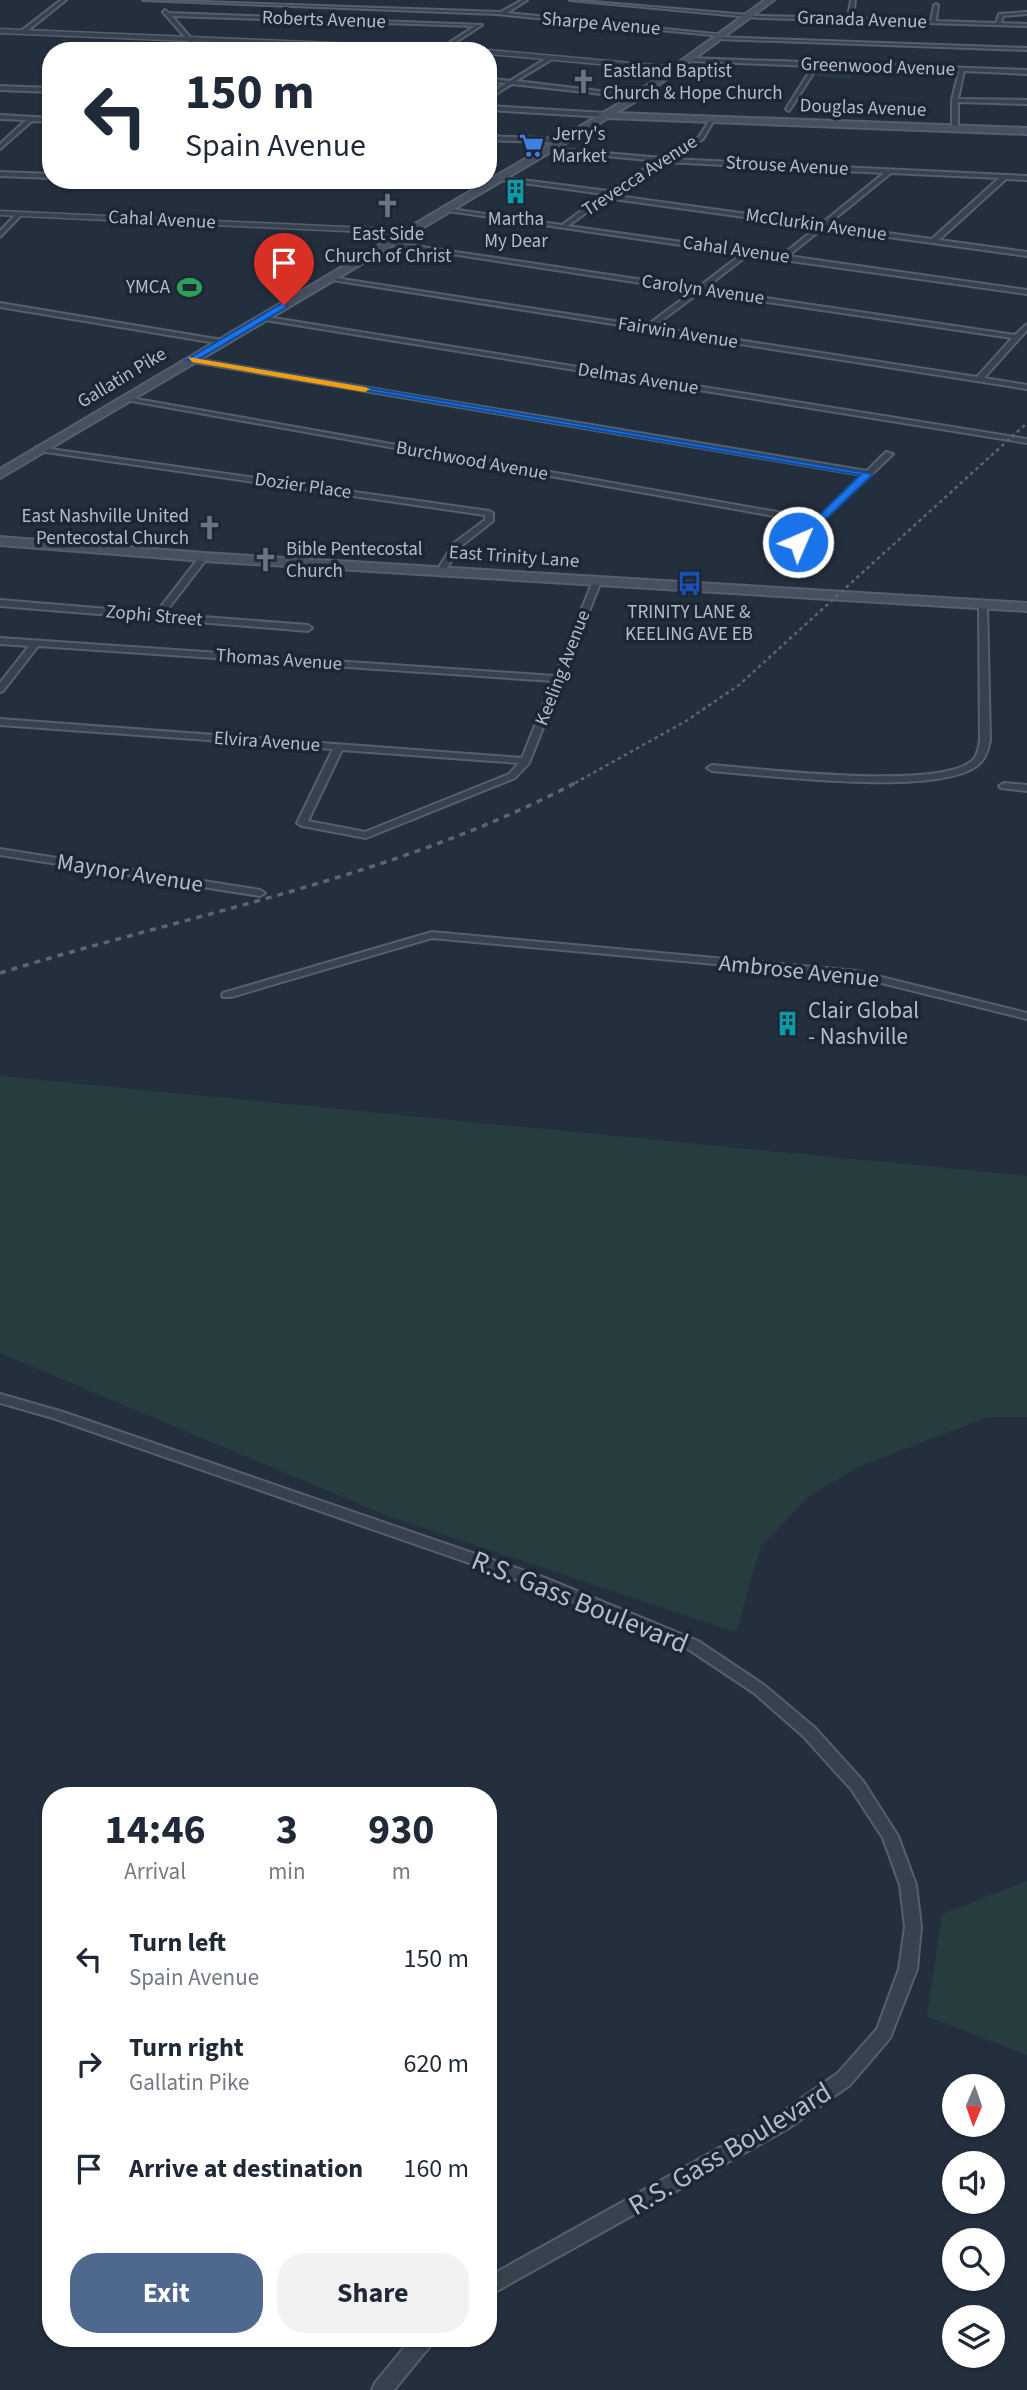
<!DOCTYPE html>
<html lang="en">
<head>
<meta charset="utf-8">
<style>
	:root { --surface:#fff; --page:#f2f2f3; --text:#1f2937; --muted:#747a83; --accent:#4f688e }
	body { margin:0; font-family:"Source Sans 3",sans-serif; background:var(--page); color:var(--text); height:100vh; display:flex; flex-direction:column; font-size:26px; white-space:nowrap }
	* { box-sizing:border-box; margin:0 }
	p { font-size:23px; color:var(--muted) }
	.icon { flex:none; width:38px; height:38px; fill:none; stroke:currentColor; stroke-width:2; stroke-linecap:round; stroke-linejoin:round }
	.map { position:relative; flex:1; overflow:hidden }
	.panel { position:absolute; left:42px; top:1787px; width:455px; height:560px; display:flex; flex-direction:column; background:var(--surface); border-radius:28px; box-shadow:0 2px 5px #0004 }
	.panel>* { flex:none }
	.banner { position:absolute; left:42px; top:42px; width:455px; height:147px; border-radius:28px; box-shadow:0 2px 5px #0004; background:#fff; color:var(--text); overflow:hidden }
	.needle { width:46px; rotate:182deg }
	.tools { position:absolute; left:942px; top:2074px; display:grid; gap:14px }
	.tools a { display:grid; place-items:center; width:63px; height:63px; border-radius:50%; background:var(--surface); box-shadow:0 2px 5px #0004; font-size:35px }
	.pin { position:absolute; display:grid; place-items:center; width:60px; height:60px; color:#fff; margin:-72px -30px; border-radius:50% 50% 50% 0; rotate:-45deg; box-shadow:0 0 7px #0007 }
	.pin .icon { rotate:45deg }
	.me { position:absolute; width:77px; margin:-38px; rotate:45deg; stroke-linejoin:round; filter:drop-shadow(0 0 5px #0008) }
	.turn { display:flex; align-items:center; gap:24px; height:147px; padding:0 28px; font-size:32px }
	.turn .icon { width:91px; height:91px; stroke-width:2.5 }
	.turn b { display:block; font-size:49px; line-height:60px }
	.eta { display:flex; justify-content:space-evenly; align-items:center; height:119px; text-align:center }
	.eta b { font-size:42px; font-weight:700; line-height:49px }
	.button { display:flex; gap:14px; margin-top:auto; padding:14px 28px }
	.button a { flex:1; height:80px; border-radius:28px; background:var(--accent); color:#fff; font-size:28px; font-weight:700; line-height:80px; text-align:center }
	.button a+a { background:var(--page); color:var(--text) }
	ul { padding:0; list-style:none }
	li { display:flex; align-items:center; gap:21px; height:105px; padding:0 28px }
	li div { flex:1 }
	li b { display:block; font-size:26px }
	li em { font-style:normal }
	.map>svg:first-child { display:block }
	.green { fill:#263c3f }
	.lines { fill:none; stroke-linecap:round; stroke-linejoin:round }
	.minor-casing { stroke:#565f6c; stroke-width:4 }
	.tertiary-casing { stroke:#565f6c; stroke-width:3 }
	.secondary-casing { stroke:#565f6c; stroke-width:4 }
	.minor { fill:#38414e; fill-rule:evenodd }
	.tertiary { fill:#38414e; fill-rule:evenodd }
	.secondary { fill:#465061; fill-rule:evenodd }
	.rail-far1 { stroke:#5a6575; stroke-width:2.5; stroke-dasharray:3.5 3.5; stroke-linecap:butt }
	.rail { stroke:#5a6575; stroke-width:3.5; stroke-dasharray:6 6; stroke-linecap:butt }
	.route { fill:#1a73e8; stroke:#114b97; stroke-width:2 }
	.slow { fill:#f59e0b }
	.labels { text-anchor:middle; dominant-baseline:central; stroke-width:7; stroke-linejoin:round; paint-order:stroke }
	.far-street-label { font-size:19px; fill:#b4bcc9; stroke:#1d2633 }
	.far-poi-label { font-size:19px; fill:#b4bcc9; stroke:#1d2633; text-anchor:start }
	.street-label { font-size:23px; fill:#b4bcc9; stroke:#1d2633 }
	.poi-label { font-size:23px; fill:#b4bcc9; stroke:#1d2633; text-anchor:start }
	.near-street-label { font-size:28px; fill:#b4bcc9; stroke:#1d2633 }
</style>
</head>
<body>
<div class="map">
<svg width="1027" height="2390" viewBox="0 0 1027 2390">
	<rect width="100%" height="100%" fill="#242f3e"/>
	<g class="green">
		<path d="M821,66L858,67L850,79L814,76Z"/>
		<path d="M0,1076L1027,1176V1417H988L858,1467L808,1497L761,1546L736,1632L390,1517L0,1353Z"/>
		<path d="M1027,1881V2055L927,2016L942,1914Z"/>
	</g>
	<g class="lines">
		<defs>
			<g id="minor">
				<path d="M61,0H66L25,33H21V31Z"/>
				<path d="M143,0L501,12L522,0H527L507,13L724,35L722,36L496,14Z"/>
				<path d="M570,0L760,16L848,18L851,0H855L853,18L931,21L934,5L936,4L938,5L936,21L996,23L999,14L1027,12V14L1003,16L1001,23L1027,24V26L760,18Z"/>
				<path d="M165,10L169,13L482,25L445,49L443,47L475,26L172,16L202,51H197L163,12Z"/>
				<path d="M716,37L1027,48V50L718,39Z"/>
				<path d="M550,56L552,59L516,81L641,96L638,98L512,84L488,99V95L506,83L488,82V78L510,81Z"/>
				<path d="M688,58L1027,70V74L964,71L958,99L1027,100V104L958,102V129L955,131L952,129V100L959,71L818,66L789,111L786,109L813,66L686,61Z"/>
				<path d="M0,86L51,88V92L0,90Z"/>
				<path d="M488,106L606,113L609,115L606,117L488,110Z"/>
				<path d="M0,115L51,118V122L32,121L0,149V144L26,120L0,119Z"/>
				<path d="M711,118L714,120L703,139L671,159L1027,176V180L1006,179L939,240L1027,252V256L823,228L788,256L1027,290V294L748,255L704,289L1015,335L1027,324V330L984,378L1027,385V389L326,279L329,277L646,326L693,291L386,244L389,242L697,288L742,254L441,210L444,208L562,225L604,194L500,180L498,177L608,191L658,161L543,150L546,148L663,158L699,137ZM665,162L884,173L821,224L610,195ZM891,173L999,178L932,239L827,225ZM606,198L817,227L781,256L568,226ZM700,292L1012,338L977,377L653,327Z"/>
				<path d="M488,136L561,139L564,141L561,143L488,140Z"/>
				<path d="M0,172L51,174V178L0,176Z"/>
				<path d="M142,180H227L211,185Z"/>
				<path d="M17,213L22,214L0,237V231Z"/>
				<path d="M0,303L222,340L225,342L222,344L0,307Z"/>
				<path d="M261,316L1027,439V443L259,319L258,318Z"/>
				<path d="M190,358L867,471L886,452L893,454L798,544L794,542L813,523L121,399L125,397L817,519L862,475L188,361L187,360Z"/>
				<path d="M36,447L489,511L493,513V521L460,547L443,574H440L436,572L454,543L485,520V515L39,451L35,449Z"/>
				<path d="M201,555L208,557L164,614L308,625L312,628L308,631L0,606V600L156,613Z"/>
				<path d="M597,578L601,581L529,763L515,778L366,838L302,826L297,823L333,749L0,725V719L522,758L553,681L38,646L3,691L0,692V683L29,646L0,644V638L555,676L593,581ZM342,750L519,763L509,774L365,832L308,821Z"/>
				<path d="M983,601L987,604L990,740C988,749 986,758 979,764C941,798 765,775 712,771L707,768L712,765C760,769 941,791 973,760C978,755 979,747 980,740L979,604Z"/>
				<path d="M1004,783L1027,785V791L1001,788L999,786Z"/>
				<path d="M0,849L260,890L265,893L260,896L0,855Z"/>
				<path d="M432,932L857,971L1027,1013V1019L857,977L432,938L231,997H223L222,995L223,993Z"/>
				<path d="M0,1394L63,1412L548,1579L698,1641L764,1685L815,1728L863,1781L898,1836L916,1885L921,1927L917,1969L890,2038L850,2085L787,2129L488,2296V2277L775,2117L838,2073L877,2029L899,1969L905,1927L900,1885L883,1838L851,1789L803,1736L754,1693L688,1649L538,1587L53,1418L0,1403Z"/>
				<path d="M412,2338H434L431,2345L394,2390H372L375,2383Z"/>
			</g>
			<g id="tertiary">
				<path d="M0,29L477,49L480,51H425L0,33Z"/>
				<path d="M488,50L675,67L678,69L675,71L488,54V51H486Z"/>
				<path d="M0,211L409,230L413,232L409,234L0,215Z"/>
			</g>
			<g id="secondary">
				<path d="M765,0H774L641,98L616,113L1027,128V134L608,118L0,478V469L635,94Z"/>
				<path d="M0,537L204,553L1027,603V611L204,561L0,545Z"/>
			</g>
		</defs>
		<use href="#minor" class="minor-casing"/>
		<use href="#tertiary" class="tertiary-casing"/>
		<use href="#secondary" class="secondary-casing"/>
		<use href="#minor" class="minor"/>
		<use href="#tertiary" class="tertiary"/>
		<use href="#secondary" class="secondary"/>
		<path class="rail-far1" d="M575,783L686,721L739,685L1027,423"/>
		<path class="rail" d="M0,973C194,913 397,877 579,781"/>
	</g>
	<path class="route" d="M284,302L287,307L199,359L873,474L798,546L794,545V540L860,475L186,360Z"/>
	<path class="slow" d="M188,357L365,387L370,389L365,392L192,362Z"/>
	<defs>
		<symbol id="church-bare" viewBox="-9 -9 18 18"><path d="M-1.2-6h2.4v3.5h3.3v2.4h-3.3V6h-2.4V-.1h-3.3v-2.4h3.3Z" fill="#6b7280" stroke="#1d2633" stroke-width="2.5" paint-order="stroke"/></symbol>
		<symbol id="supermarket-bare" viewBox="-9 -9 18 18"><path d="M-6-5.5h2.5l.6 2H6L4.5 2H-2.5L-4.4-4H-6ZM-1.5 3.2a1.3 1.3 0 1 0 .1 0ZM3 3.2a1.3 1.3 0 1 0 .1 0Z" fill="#3f7fe0" stroke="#1d2633" stroke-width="2.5" paint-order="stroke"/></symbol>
		<symbol id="building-bare" viewBox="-9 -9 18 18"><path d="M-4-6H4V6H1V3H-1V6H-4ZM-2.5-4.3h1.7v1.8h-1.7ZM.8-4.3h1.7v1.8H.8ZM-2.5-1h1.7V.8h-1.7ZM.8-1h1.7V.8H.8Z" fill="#0f9aa8" stroke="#1d2633" stroke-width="2.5" paint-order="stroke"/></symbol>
		<symbol id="stadium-bare" viewBox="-9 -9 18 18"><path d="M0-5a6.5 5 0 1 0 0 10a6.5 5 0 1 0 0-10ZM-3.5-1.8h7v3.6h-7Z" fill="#2e9e5b" stroke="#1d2633" stroke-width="2.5" paint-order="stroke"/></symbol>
		<symbol id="bus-bare" viewBox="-9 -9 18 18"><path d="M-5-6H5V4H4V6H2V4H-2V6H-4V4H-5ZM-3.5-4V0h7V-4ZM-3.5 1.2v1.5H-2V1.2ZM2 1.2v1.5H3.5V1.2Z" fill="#1a4fb4" stroke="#1d2633" stroke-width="2.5" paint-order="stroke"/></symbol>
	</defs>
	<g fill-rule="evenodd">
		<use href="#church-bare" x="566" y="64" width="35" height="35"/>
		<use href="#supermarket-bare" x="514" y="128" width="35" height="35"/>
		<use href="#building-bare" x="498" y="174" width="35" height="35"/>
		<use href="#church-bare" x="370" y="188" width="35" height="35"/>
		<use href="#stadium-bare" x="172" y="270" width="35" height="35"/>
		<use href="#church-bare" x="192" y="510" width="35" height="35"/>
		<use href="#church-bare" x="248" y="542" width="35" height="35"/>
		<use href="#bus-bare" x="672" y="566" width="35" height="35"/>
		<use href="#building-bare" x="770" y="1006" width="35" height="35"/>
	</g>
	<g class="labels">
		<g class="far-street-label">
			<text transform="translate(324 20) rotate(2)">Roberts Avenue</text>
			<text transform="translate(862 20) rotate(2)">Granada Avenue</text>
			<text transform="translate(601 24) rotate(5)">Sharpe Avenue</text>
			<text transform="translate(878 67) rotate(2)">Greenwood Avenue</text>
			<text transform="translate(863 108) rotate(2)">Douglas Avenue</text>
			<text transform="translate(787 166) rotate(3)">Strouse Avenue</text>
			<text transform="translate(640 176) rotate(-33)">Trevecca Avenue</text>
			<text transform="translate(162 220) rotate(3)">Cahal Avenue</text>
			<text transform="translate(816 225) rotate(8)">McClurkin Avenue</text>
			<text transform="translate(736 250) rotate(8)">Cahal Avenue</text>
			<text transform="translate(703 290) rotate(8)">Carolyn Avenue</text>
			<text transform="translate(678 333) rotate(9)">Fairwin Avenue</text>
			<text transform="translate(122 378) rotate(-31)">Gallatin Pike</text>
			<text transform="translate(638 379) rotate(9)">Delmas Avenue</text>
			<text transform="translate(472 461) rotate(10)">Burchwood Avenue</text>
			<text transform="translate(303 486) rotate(8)">Dozier Place</text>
			<text transform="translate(514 557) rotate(4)">East Trinity Lane</text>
			<text transform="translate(154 616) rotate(5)">Zophi Street</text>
			<text transform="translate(279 660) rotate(4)">Thomas Avenue</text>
			<text transform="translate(563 668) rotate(-69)">Keeling Avenue</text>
			<text transform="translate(267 742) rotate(4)">Elvira Avenue</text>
		</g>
		<g class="far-poi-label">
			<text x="603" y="71">Eastland Baptist<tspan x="603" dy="22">Church &amp; Hope Church</tspan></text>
			<text x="552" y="134">Jerry's<tspan x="552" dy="22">Market</tspan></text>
			<text x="516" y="219" text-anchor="middle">Martha<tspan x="516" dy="22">My Dear</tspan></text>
			<text x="388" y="234" text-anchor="middle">East Side<tspan x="388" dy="22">Church of Christ</tspan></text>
			<text x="170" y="287" text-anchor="end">YMCA</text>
			<text x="189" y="516" text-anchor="end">East Nashville United<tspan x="189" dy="22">Pentecostal Church</tspan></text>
			<text x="286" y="549">Bible Pentecostal<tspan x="286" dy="22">Church</tspan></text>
			<text x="689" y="612" text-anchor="middle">TRINITY LANE &amp;<tspan x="689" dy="22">KEELING AVE EB</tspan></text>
		</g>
		<g class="street-label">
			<text transform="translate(130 873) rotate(9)">Maynor Avenue</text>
			<text transform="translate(799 971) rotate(6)">Ambrose Avenue</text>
		</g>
		<g class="poi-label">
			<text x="808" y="1010">Clair Global<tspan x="808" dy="26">- Nashville</tspan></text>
		</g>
		<g class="near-street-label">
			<text transform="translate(580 1602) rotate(22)">R.S. Gass Boulevard</text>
			<text transform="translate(730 2149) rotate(-31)">R.S. Gass Boulevard</text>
		</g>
	</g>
</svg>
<div class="tools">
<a><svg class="needle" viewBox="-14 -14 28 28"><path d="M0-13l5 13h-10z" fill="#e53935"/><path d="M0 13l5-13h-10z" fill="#747a83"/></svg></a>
<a><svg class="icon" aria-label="sound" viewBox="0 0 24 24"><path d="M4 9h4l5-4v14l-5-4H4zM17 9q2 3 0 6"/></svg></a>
<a><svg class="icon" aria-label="search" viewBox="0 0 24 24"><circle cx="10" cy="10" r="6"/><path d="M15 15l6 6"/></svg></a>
<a><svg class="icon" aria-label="layers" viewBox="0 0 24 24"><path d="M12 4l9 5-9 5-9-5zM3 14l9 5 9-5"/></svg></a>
</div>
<div class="pin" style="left:284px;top:305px;background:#d93025"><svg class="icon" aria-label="arrive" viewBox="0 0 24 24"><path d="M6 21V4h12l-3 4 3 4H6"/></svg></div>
<svg class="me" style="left:798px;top:542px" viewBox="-20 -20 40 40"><circle r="17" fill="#1a73e8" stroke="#fff" stroke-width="3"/><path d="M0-11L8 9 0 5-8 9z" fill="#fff"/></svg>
<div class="banner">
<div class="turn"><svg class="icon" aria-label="left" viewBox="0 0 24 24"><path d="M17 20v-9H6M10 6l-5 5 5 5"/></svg><div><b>150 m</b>Spain Avenue</div></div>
</div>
<section class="panel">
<div class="eta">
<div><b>14:46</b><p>Arrival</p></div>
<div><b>3</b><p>min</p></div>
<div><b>930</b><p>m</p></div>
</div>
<ul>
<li><svg class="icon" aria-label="left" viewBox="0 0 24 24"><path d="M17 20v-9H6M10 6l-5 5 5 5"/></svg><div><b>Turn left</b><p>Spain Avenue</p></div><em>150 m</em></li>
<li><svg class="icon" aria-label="right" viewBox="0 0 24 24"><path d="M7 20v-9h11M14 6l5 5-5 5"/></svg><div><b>Turn right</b><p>Gallatin Pike</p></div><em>620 m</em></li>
<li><svg class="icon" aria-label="arrive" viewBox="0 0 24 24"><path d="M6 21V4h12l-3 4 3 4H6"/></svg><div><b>Arrive at destination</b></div><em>160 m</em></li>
</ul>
<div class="button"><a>Exit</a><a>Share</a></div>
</section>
</div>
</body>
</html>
